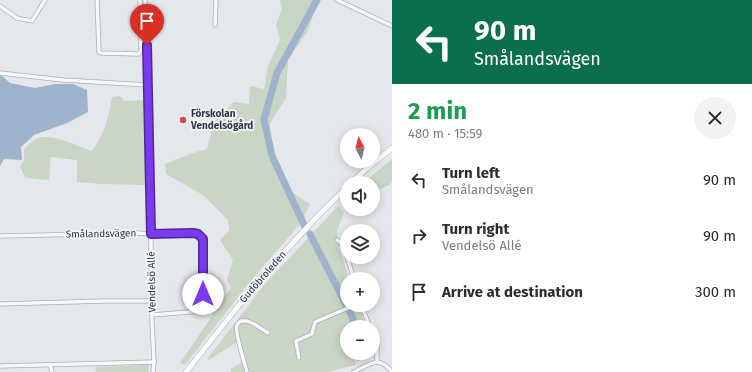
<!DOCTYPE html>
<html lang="en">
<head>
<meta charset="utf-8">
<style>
	:root { --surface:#fff; --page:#f2f2f3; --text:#2b2b33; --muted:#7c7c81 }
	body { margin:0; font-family:"Fira Sans",sans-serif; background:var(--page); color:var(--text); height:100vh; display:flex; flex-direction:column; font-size:15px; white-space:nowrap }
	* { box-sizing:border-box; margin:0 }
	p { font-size:13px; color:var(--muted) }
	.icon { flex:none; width:22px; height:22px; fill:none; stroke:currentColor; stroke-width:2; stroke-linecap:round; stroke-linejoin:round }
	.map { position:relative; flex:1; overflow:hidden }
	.panel { display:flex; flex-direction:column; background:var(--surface); width:360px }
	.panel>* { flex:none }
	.top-card { background:#0b6e4f; color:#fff; overflow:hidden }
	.needle { width:26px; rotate:353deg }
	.buttons { position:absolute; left:340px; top:128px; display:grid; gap:8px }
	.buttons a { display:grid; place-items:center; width:40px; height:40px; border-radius:50%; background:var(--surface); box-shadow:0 2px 10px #0003; font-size:20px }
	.pin { position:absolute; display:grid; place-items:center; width:34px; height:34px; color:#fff; margin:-41px -17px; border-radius:50% 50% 50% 0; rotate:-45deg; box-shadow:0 0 4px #0007 }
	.pin .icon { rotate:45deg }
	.me { position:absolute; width:44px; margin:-22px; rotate:0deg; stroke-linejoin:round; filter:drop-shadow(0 0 3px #0008) }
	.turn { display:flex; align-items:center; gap:14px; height:84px; padding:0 16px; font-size:18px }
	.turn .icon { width:52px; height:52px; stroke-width:2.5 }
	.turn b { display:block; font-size:28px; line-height:34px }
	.round { display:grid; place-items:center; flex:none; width:42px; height:42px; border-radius:21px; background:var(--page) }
	.headline { display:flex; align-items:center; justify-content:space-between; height:68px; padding:0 16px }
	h1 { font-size:24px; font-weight:700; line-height:30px; color:#1e9e55 }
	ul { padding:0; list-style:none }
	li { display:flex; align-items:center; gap:12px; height:56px; padding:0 16px }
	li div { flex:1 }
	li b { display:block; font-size:15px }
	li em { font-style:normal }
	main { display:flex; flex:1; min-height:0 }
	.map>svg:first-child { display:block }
	.green { fill:#c9d6c5 }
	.water { fill:#9fb4cc }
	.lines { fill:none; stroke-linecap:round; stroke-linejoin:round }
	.river { stroke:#9fb4cc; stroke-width:7 }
	.street-casing { stroke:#a9aeb7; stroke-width:5 }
	.secondary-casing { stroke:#a9aeb7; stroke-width:6 }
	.street { stroke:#f7f8fa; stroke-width:3.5 }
	.secondary { stroke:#fff; stroke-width:5 }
	.route-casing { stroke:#51269a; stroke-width:10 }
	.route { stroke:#7c3aed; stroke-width:7 }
	.poi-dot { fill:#d1495b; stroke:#f4f6f9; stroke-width:1.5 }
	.labels { text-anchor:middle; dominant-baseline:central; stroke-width:3.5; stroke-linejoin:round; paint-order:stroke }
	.poi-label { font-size:10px; font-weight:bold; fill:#2b3445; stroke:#f4f6f9; text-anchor:start }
	.street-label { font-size:10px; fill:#2b3445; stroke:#f4f6f9 }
</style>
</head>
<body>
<main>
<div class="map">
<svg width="392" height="372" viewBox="0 0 392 372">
	<rect width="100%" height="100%" fill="#e4e7ec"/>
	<g class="green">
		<path d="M280,0H316V6L308,31L288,59L286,98L270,123V159L290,191L310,204L300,224L254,277L185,365L180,363L231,288L227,279L233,260L220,240L229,230L228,220L203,195L166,174L165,164L196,152L207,149L214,122L234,102L249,104L250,86L264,89L268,66L280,40L276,25L282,8Z"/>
		<path d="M120,96L124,101L145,100L147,185L102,184L77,182V160L51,157L49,180L35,179L25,177L20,167L24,160V150C28,145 35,138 42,137C58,136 76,145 91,151C104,138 109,115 112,97Z"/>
		<path d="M392,159V182L389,185L373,192V183H363Z"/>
		<path d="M338,206L344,213L337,231L339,246L349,279H347V305H358L366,327H347V353H361L354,356L356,365L327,372H231V369L242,362L237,342L209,360L207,359L265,284Z"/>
		<path d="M149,365L148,372H96L95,367Z"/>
	</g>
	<path class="water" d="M0,76H2L10,83L35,88L55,84H73L87,90L88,112L67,123L34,135L21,147L22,160L4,159L0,166Z"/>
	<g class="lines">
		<g class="river">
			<path d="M304,225L272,156L264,119L277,73L317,0"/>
			<path d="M310,234L346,305"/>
			<path d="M349,310L353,319L354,327"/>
			<path d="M358,353V357"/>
		</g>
		<defs>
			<g id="street">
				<path d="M97,0L99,52L101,53L139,54L141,50L140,0"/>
				<path d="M145,0L150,167L152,322L154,362L153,372"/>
				<path d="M337,0L392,26"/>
				<path d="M0,6L17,18L32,21L45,0"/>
				<path d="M215,25L216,0"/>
				<path d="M0,73L63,80L148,85"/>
				<path d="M0,236L138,233L162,235L193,233L198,234L203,239V308L202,311L152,315"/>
				<path d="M337,240L341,243L347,256"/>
				<path d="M347,257L354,279"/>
				<path d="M0,304L104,301H152"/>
				<path d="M361,305L370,327"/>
				<path d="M373,333L377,343V362"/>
				<path d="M299,358L296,341L312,334L315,322L355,305"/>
				<path d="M50,365L52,372"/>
				<path d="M0,366L154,362"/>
				<path d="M247,372C245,364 234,331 237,325C238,323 240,322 241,321H247L254,324L268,333"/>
				<path d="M354,372C370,364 379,355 392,372"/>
			</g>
			<g id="secondary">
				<path d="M351,183L366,169L392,148"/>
				<path d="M186,372L262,276L313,221L347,187"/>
			</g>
		</defs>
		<use href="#street" class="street-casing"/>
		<use href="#secondary" class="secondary-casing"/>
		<use href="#street" class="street"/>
		<use href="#secondary" class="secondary"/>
	</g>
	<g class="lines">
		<defs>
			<path id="route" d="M147,45L151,234L193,233L198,234L203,239V294"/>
		</defs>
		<use href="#route" class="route-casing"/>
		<use href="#route" class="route"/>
	</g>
	<circle class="poi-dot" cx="183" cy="120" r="4"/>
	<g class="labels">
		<g class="poi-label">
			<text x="191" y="114">Förskolan<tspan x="191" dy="12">Vendelsögård</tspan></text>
		</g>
		<g class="street-label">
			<text transform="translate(101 234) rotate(-1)">Smålandsvägen</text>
			<text transform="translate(263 277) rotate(-49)">Gudöbroleden</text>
			<text transform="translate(152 282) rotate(-91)">Vendelsö Allé</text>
		</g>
	</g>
</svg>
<div class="buttons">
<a><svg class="needle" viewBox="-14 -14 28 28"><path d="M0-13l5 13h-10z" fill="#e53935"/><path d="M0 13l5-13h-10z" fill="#7c7c81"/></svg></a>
<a><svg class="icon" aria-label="sound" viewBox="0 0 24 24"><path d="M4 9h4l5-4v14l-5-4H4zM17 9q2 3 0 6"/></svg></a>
<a><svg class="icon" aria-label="layers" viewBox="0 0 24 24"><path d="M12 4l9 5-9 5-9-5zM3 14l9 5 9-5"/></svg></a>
<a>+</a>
<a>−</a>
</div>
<div class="pin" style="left:147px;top:45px;background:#d93025"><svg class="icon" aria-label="arrive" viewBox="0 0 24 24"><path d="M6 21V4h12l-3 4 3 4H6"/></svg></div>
<svg class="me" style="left:203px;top:294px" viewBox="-20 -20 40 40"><circle r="19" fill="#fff"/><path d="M0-13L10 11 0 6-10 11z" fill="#7c3aed"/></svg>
</div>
<section class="panel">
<div class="top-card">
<div class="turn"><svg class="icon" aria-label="left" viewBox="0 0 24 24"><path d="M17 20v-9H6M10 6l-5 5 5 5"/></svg><div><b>90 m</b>Smålandsvägen</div></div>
</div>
<div class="headline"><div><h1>2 min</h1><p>480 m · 15:59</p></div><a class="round"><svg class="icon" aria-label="close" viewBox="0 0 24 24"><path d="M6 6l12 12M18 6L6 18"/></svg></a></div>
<ul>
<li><svg class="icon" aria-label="left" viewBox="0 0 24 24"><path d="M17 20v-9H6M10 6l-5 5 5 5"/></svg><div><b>Turn left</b><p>Smålandsvägen</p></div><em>90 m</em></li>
<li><svg class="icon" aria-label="right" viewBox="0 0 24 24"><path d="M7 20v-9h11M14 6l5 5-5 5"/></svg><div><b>Turn right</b><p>Vendelsö Allé</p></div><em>90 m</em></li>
<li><svg class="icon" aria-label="arrive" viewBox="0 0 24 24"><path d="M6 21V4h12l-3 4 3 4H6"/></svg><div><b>Arrive at destination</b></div><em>300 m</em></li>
</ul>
</section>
</main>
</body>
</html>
